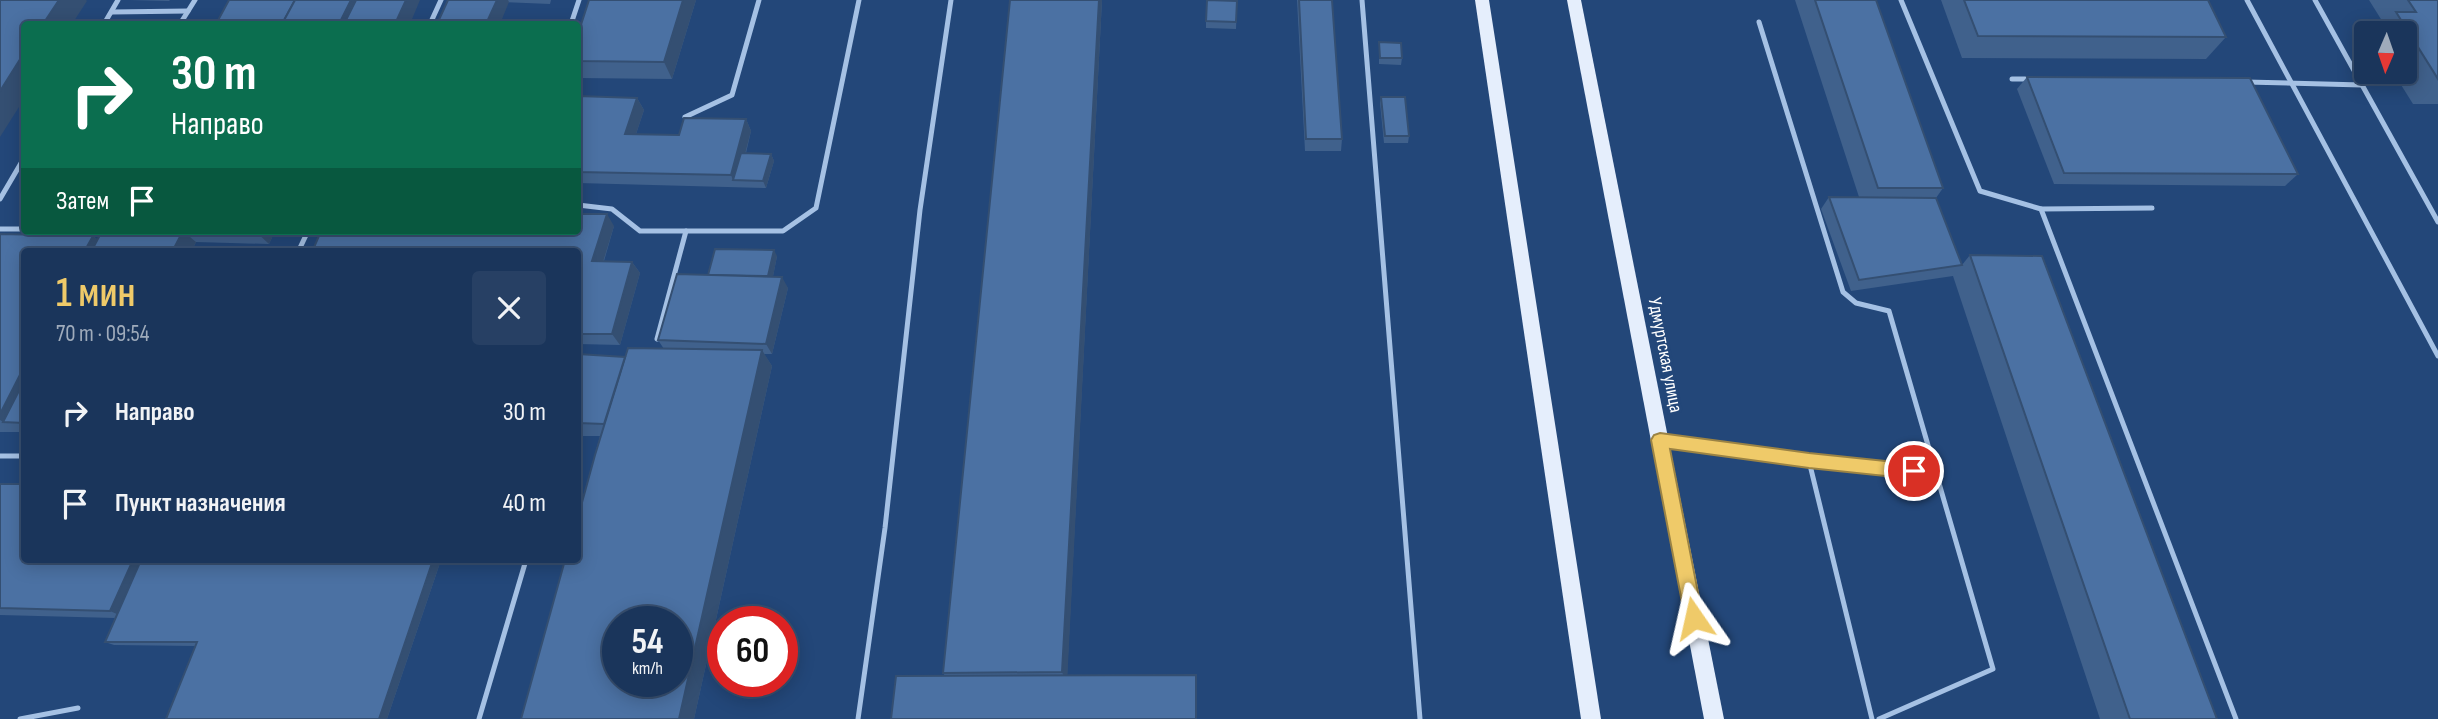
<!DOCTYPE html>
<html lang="ru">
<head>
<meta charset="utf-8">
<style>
	:root { --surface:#1a355b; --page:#274064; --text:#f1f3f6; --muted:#9fabbb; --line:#385071; --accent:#efca69 }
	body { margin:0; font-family:"Sofia Sans Condensed",sans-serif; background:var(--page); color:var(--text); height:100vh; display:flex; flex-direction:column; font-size:26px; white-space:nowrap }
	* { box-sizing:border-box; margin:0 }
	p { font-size:23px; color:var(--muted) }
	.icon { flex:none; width:38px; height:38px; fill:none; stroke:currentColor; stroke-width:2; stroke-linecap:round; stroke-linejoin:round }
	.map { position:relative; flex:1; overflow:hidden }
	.drawer { position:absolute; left:21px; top:248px; width:560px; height:315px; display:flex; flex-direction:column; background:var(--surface); border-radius:7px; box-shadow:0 4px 18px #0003,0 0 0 2px var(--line) }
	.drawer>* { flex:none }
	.hud { position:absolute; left:21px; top:21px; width:560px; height:214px; border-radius:7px; box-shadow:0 4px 18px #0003,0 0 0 2px var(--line); background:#0b6e4f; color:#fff; overflow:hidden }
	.needle { width:46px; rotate:182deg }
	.tools { position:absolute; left:2354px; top:21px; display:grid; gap:14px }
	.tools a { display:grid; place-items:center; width:63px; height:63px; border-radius:7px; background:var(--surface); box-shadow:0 4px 18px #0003,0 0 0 2px var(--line); font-size:35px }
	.speed { position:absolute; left:602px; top:606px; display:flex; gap:14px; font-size:35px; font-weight:700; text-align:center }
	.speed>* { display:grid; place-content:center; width:91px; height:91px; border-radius:50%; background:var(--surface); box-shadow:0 4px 18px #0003,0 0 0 2px var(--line); line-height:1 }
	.speed small { font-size:18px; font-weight:400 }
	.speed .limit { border:10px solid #d22; background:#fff; color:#111 }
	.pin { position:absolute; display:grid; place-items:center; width:60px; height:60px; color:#fff; margin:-30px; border:4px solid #fff; border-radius:50%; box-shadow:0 2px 7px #0007 }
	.me { position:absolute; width:77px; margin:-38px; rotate:349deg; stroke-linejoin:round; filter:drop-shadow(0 0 5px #0008) }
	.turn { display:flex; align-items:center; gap:24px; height:147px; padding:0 35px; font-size:32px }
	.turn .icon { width:91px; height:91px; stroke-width:2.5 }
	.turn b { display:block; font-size:49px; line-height:60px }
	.then { display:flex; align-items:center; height:66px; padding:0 35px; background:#0003; gap:14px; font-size:26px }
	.round { display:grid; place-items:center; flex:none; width:74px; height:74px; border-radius:7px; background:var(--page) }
	.overview { display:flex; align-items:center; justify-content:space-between; height:119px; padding:0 35px }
	h1 { font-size:42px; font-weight:600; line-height:52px; color:var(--accent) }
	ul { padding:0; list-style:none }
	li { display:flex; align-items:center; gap:21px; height:91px; padding:0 35px }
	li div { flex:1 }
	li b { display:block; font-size:26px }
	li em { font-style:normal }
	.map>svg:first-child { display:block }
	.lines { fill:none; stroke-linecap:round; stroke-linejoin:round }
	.lane { stroke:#a5c1e4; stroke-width:5 }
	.primary { fill:#e5eefc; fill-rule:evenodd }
	.wall { fill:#40618c }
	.shaded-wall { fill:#344f72 }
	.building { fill:#4b71a3; stroke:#344f72; stroke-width:2; fill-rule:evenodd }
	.route { fill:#efca69; stroke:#9b8344; stroke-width:2 }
	.labels { text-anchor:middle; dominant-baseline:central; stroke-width:6; stroke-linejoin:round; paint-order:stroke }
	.street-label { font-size:19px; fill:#fff; stroke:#234779 }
</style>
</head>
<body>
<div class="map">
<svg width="2438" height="719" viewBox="0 0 2438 719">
	<rect width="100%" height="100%" fill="#234779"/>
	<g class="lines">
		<g class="lane">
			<path d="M1362,0L1420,719"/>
			<path d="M1901,0L1980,191L2041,209L2236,719"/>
			<path d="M2247,0L2438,356"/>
			<path d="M2315,0L2438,222"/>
			<path d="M112,12L188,11"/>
			<path d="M1759,22L1843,292L1856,303L1889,311L1993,669L1879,719"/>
			<path d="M104,24L118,0"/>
			<path d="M180,24L195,0"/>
			<path d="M430,24L441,0"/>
			<path d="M571,24L579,0"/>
			<path d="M2012,79H2030"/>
			<path d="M2246,82L2362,85"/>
			<path d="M685,117L732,95L759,0"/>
			<path d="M0,199L24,158"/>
			<path d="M578,205L612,209L640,231H783L816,208L859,0"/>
			<path d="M2041,209L2152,208"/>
			<path d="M0,229H24"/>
			<path d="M298,252L308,231"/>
			<path d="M657,339L686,231"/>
			<path d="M1663,440L1809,461L1872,719"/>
			<path d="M0,456H24"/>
			<path d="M1809,461L1936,473"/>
			<path d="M20,719L78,708"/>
			<path d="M479,719L526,560"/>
			<path d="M858,719L885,528L920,210L951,0"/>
		</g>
		<g class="primary">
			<path d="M1475,0H1489L1601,719H1581Z"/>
			<path d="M1567,0H1581L1724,719H1704Z"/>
		</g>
	</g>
	<g class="wall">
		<path d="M129,0H170L169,1Z"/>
		<path d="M448,0H551L550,4Z"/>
		<path d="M696,0L672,79L578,78V34Z"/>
		<path d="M1010,0H1102L1067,675L945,676L943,673Z"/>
		<path d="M1297,0H1332L1342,139L1341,151H1305Z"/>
		<path d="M1795,0H1876L1943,188L1936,198L1962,265L1970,255L2217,719H2100L1953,276L1851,291L1821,209L1829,197H1859Z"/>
		<path d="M1941,0H2208L2226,37L2206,59L1962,58Z"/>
		<path d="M2369,0H2438V104H2413L2393,72H2404V33H2374L2384,24Z"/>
		<path d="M1237,1L1236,29L1206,28V21Z"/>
		<path d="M1379,42L1402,58L1401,65L1379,64Z"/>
		<path d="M2027,77L2298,174L2285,186L2054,184L2017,89Z"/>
		<path d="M578,96L637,98L644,110L636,134L679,135L746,119L751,131L746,153L771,154L774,161L766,188L578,183Z"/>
		<path d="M1381,97L1409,136L1408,143H1384L1380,103Z"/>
		<path d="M614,226L604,261L632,262L640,273L620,345L578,344V346V252Z"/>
		<path d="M102,231H275L269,244L196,242L191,252H24V432H0V234L93,236L98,240Z"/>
		<path d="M777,256L773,276L788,288L772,354H764L772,366L694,719H521L600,436H578V354L625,357L664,349L658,340L708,275Z"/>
		<path d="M0,484L441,560L387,719H166L195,646L114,645L105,642L115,618L0,615Z"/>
	</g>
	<g class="shaded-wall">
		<path d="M59,0H86L87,1L72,24H43Z"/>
		<path d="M351,0H372L360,24H339Z"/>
		<path d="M406,0H420L410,24H395Z"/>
		<path d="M497,0H508L509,2L500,24H486Z"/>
		<path d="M683,0H696L672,79L664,62Z"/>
		<path d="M1099,0H1102L1067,684L1062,672Z"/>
		<path d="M24,53V99L0,137V91Z"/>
		<path d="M637,98L644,110L632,146L625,134Z"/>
		<path d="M746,119L751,131L738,181L733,180L731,175Z"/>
		<path d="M771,154L774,161L766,188L763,181Z"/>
		<path d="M607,214L614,226L600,272L592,261Z"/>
		<path d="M183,231L196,242L191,252H172Z"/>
		<path d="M255,231H275L269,244Z"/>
		<path d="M93,236L112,251L111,252H84Z"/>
		<path d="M774,250L777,256L771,287L767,281Z"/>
		<path d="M632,262L640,273L620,345L612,334Z"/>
		<path d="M782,277L788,288L772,354L766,344Z"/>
		<path d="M762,350L772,366L694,719H679Z"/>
		<path d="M24,367V423L3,422L0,420V414Z"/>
		<path d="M133,560H152L126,618L110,611Z"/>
		<path d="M433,560H441L387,719H379Z"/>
	</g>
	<g class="building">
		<path d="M0,0H59L43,24H24V53L0,91Z"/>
		<path d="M229,0H295L282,24H216Z"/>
		<path d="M295,0H351L339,24H282Z"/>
		<path d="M356,0H406L395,24H344Z"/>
		<path d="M448,0H497L486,24H437Z"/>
		<path d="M589,0H683L664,62L578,61V34Z"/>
		<path d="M1010,0H1099L1062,672L943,673Z"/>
		<path d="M1207,0L1237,1L1236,22L1206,21Z"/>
		<path d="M1299,0H1332L1342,139H1306Z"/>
		<path d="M1815,0H1876L1943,188H1878Z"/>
		<path d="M1964,0H2208L2226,37L1978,36Z"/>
		<path d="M2408,0H2438V79L2396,12H2416Z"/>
		<path d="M1379,42L1401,43L1402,58H1380Z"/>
		<path d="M2027,77L2250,78L2298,174L2064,173Z"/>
		<path d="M578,96L637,98L625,134L679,135L684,118L746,119L731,175L578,172Z"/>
		<path d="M1381,97H1405L1409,136H1385Z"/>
		<path d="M741,153L771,154L763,181L733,180Z"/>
		<path d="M1829,197L1936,198L1962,265L1859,280Z"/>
		<path d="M578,214H607L592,261L632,262L612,334H578V252H312L321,231H578Z"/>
		<path d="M102,231H183L172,252H91Z"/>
		<path d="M0,234L93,236L84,252H24V367L0,414Z"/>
		<path d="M715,249L774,250L768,276L708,275Z"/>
		<path d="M1970,255L2042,256L2217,719H2130Z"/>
		<path d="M677,274L782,277L766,344L658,340Z"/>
		<path d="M628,348L762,350L679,719H521L565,560H578V517L595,455ZM618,621H677V681H618Z"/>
		<path d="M578,354L625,357L604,424L578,423Z"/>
		<path d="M24,381V423L3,422Z"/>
		<path d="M0,484H24V560H133L110,611L0,608Z"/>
		<path d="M141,560H433L379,719H166L197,642H105Z"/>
		<path d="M1196,675V719H891L896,676Z"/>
	</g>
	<path class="route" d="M1660,433L1809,453L1914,464L1920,466L1922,471L1920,477L1914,479L1809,468L1670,449L1703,618L1700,624L1694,626L1688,624L1685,618L1651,440L1654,435Z"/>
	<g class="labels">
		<g class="street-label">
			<text transform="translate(1665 355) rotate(79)">Удмуртская улица</text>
		</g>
	</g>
</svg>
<div class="tools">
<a><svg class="needle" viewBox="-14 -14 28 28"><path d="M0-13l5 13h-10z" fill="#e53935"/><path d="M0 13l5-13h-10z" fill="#9fabbb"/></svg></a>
</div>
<div class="speed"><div>54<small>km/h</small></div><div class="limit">60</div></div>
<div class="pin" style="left:1914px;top:471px;background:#d93025"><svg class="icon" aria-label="arrive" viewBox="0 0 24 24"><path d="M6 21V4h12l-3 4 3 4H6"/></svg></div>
<svg class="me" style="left:1694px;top:618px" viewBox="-20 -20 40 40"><path d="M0-17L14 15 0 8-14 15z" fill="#efca69" stroke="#fff" stroke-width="4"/></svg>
<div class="hud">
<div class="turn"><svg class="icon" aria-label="right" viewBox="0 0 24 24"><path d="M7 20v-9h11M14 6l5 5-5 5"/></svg><div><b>30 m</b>Направо</div></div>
<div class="then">Затем<svg class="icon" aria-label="arrive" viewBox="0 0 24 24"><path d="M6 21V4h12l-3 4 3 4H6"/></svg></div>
</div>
<section class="drawer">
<div class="overview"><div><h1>1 мин</h1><p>70 m · 09:54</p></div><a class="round"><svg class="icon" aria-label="close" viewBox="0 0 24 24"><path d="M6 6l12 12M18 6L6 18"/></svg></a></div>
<ul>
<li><svg class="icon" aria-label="right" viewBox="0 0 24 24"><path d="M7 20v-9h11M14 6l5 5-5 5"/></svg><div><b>Направо</b></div><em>30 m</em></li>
<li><svg class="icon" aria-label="arrive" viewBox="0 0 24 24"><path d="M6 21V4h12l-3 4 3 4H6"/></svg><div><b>Пункт назначения</b></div><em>40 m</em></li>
</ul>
</section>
</div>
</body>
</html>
